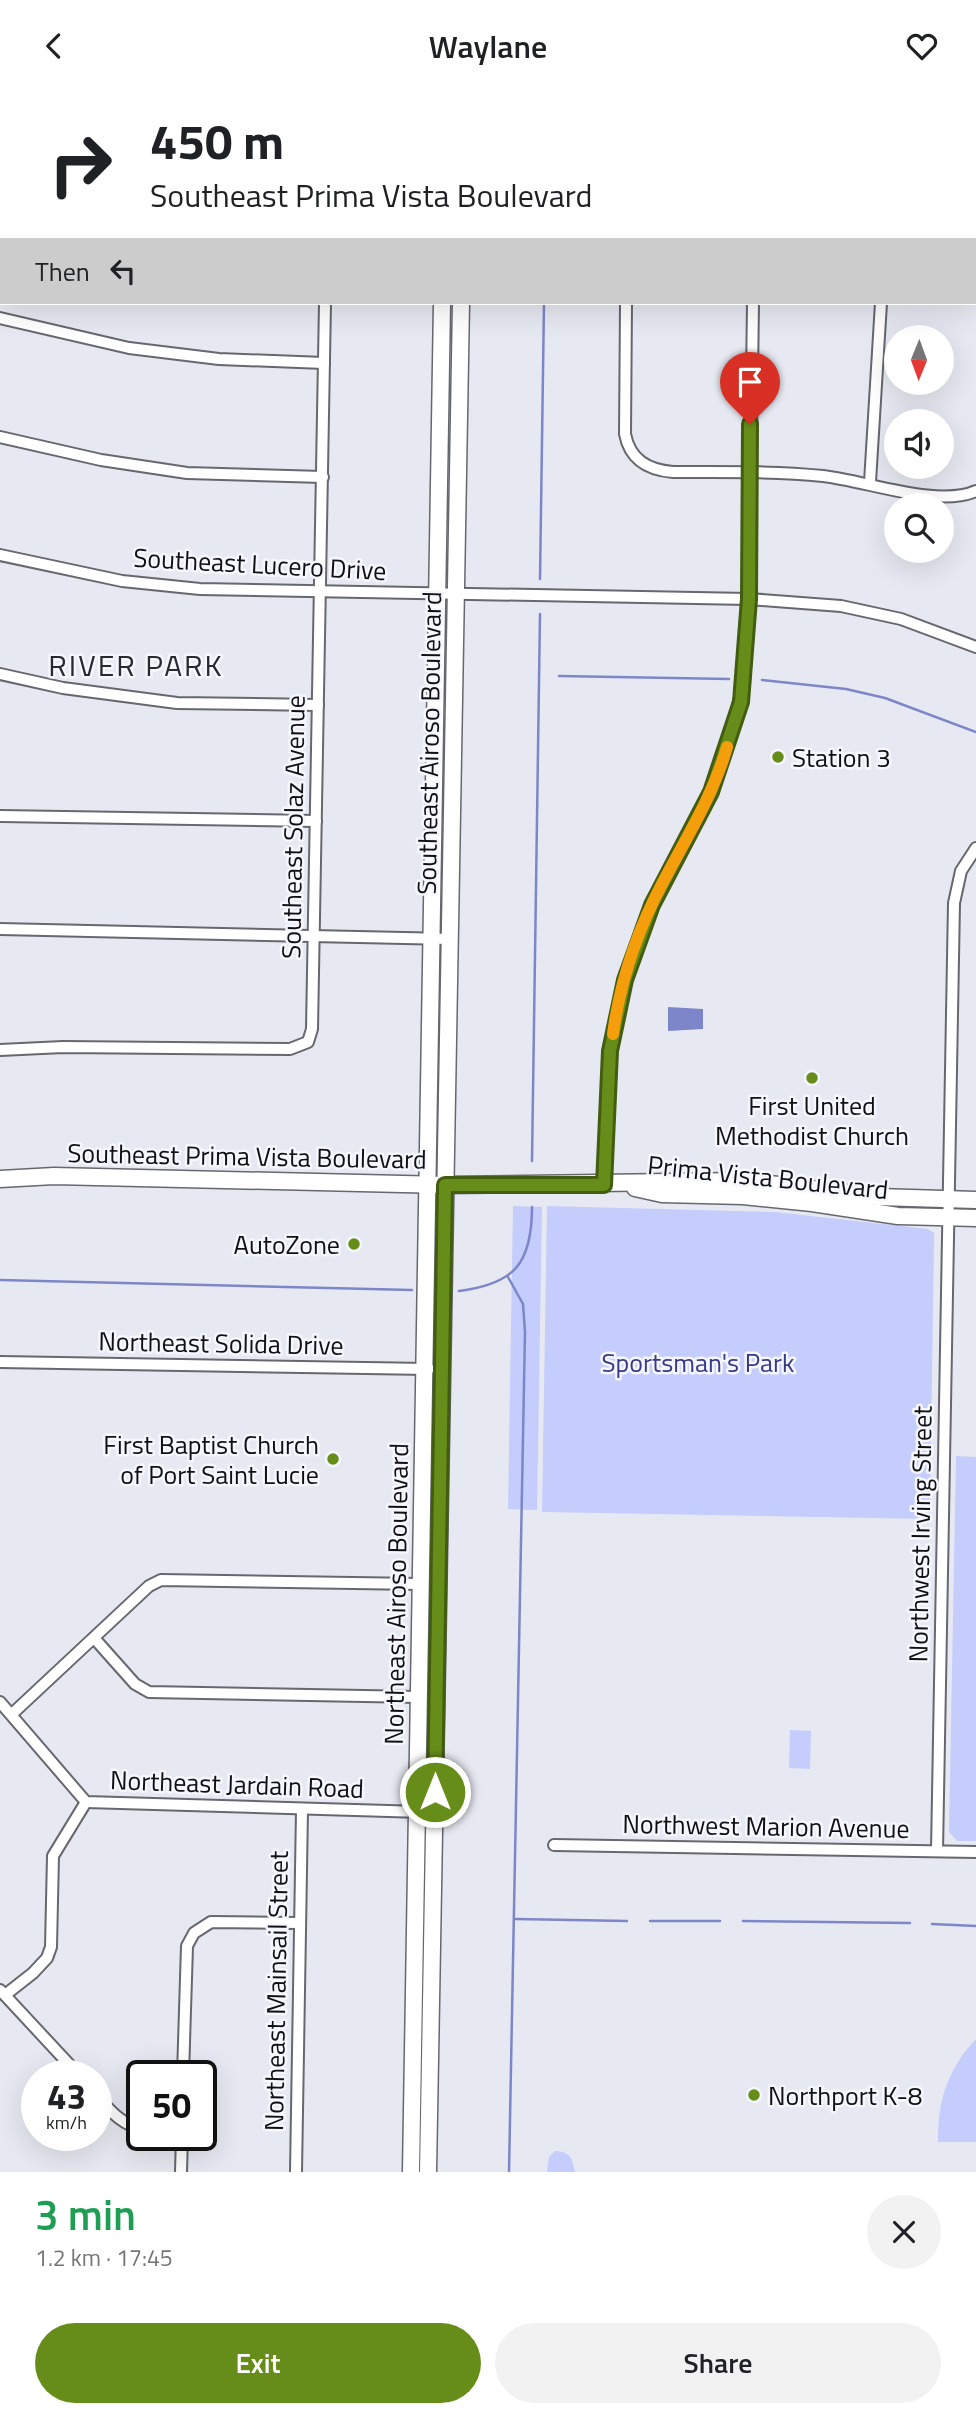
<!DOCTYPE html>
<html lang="en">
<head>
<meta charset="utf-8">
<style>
	:root { --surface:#fff; --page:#f2f2f2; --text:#202124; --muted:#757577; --accent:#668d19 }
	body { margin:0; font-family:"Titillium Web",sans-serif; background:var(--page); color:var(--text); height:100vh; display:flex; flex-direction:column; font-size:26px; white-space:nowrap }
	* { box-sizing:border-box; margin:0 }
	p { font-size:23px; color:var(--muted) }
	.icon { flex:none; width:38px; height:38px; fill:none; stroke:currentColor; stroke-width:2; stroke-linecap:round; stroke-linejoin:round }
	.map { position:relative; height:2081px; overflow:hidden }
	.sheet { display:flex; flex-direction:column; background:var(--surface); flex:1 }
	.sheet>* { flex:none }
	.hud { position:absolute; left:0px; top:0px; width:976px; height:214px; box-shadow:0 7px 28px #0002; background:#fff; color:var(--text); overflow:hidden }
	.needle { width:46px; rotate:181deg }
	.tools { position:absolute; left:884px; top:234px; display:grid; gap:14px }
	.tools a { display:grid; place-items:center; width:70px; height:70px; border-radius:50%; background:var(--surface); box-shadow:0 7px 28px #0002; font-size:35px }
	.speed { position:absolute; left:21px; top:1969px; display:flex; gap:14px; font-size:35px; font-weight:700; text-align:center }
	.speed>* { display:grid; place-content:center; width:91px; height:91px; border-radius:50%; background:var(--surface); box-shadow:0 7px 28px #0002; line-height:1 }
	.speed small { font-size:18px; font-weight:400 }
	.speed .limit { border:4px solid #111; border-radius:10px; background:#fff; color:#111 }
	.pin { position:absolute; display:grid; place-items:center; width:60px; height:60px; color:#fff; margin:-72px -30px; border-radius:50% 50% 50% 0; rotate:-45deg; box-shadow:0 0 7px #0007 }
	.pin .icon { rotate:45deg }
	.me { position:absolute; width:77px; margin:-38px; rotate:0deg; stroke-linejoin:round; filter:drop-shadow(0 0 5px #0008) }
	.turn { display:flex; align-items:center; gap:24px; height:147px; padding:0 35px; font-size:32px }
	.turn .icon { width:91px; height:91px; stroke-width:2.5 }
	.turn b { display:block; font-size:49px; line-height:60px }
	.then { display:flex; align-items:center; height:66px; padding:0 35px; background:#0003; gap:14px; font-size:26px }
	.round { display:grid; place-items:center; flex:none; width:74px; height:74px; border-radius:37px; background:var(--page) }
	.head { display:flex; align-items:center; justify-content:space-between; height:119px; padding:0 35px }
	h1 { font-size:42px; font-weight:600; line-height:52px; color:#1e9e55 }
	.cta { display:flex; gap:14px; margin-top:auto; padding:14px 35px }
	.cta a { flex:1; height:80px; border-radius:42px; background:var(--accent); color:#fff; font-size:28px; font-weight:600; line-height:80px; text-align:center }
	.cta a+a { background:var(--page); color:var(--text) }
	header { display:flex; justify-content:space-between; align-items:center; height:91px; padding:0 35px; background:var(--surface); font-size:32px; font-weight:600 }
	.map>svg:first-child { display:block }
	.green { fill:#c5cdfc }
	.water { fill:#7d86c8 }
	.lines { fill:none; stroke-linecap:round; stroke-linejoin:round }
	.stream { stroke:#7d86c8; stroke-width:2.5 }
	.street-casing { stroke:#66676f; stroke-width:14 }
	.secondary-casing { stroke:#66676f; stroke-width:19 }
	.street { stroke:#fff; stroke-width:10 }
	.secondary { stroke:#fff; stroke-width:16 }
	.route-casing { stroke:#425c10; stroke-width:18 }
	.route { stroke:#668d19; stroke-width:12 }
	.slow { stroke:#f59e0b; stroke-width:12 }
	.poi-dot { fill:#668d19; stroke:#f5f6fe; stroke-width:2.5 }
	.labels { text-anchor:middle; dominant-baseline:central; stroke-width:5; stroke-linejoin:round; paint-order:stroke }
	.street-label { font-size:26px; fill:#101013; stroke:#f5f6fe }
	.poi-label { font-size:26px; fill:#101013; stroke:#f5f6fe; text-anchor:start }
	.park-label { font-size:26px; fill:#373a88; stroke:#f5f6fe }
	.quarter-label { font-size:30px; letter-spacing:2px; fill:#282a30; stroke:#f5f6fe }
</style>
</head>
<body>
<header><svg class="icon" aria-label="back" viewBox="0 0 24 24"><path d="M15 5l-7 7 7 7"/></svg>Waylane<svg class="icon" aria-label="heart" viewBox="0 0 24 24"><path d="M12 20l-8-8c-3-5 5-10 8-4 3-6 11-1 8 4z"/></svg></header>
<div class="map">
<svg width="976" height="2081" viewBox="0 0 976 2081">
	<rect width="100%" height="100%" fill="#e7e9f2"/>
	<g class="green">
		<path d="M513,1115L542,1116L537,1419L508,1418Z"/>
		<path d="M547,1115L775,1121L928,1138L934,1142L930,1428L542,1421Z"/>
		<path d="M956,1365L976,1366V1750H957L949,1741Z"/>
		<path d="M790,1639L811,1640L810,1678L789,1677Z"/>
		<path d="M976,1948V2051H938C937,2011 948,1977 976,1948Z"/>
		<path d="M555,2060C571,2061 572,2067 575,2081H547L549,2066Z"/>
	</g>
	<path class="water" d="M668,916L703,918V938L668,940Z"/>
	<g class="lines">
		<g class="stream">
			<path d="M547,2V0"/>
			<path d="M540,488L544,212"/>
			<path d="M559,585L729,588"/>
			<path d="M762,589L846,598L885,607L976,641"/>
			<path d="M532,1070L540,523"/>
			<path d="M508,1186L523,1213L525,1241L509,2081"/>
			<path d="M0,1189L412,1199"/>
			<path d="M459,1200C514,1193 532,1173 532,1116"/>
			<path d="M516,1828L627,1830"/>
			<path d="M650,1830H720"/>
			<path d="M743,1830L910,1832"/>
			<path d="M932,1833L976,1835"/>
		</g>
		<defs>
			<g id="street">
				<path d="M98,2V0"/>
				<path d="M214,2V0"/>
				<path d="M329,2V0"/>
				<path d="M629,2V0"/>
				<path d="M758,2V0"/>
				<path d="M975,74H976"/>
				<path d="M0,111H2"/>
				<path d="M626,212L625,343C630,369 648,379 673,381C723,381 774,380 823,385C867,390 938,417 976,400"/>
				<path d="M0,227L129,257L219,268L324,272"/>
				<path d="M0,346L101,369L187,382L323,386"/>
				<path d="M870,391L881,212"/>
				<path d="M0,464L122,490L200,498L749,508L841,515L901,528L976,556"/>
				<path d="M0,583L63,597L177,612L318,614"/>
				<path d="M0,725L316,730"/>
				<path d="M0,838L450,848"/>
				<path d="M0,959L63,956L290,958L308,951L312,938L325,212"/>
				<path d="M604,1094L610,960L625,889L652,814L711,701L725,664L744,591L749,508L753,212"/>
				<path d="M0,1271L429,1278"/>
				<path d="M94,1547L135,1593L149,1601L419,1606"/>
				<path d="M0,1611L86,1711L422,1721"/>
				<path d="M12,1623L149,1495L161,1489L419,1493"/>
				<path d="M554,1754L976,1761"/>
				<path d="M937,1760L954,812L961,780L976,757"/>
				<path d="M0,1899L79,1984"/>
				<path d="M5,1904L33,1882L47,1867L51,1856L53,1765L86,1711"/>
				<path d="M183,1984L187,1855L194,1842L211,1831L299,1832"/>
				<path d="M96,2004C108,2017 123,2036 142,2037"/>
				<path d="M181,2081L182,2044"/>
				<path d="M296,2081L302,1719"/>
			</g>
			<g id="secondary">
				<path d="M446,2V0"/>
				<path d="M465,2V0"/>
				<path d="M0,1088L54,1085L445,1094L744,1090L878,1106L976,1109"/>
				<path d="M635,1097L662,1103L743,1105L812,1112L898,1125L976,1127"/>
				<path d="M411,2081L442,212"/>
				<path d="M428,2081L461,212"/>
			</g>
		</defs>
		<use href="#street" class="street-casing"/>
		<use href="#secondary" class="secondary-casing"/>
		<use href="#street" class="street"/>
		<use href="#secondary" class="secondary"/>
	</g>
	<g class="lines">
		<defs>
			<path id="route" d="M435,1701L445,1094H604L610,960L625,889L652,814L711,701L741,611L749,508L750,333"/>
		</defs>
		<use href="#route" class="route-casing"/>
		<use href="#route" class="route"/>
		<path class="slow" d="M613,943C620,891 638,838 663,791C686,747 713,705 727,656"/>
	</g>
	<g class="poi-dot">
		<circle cx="778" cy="666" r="7"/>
		<circle cx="812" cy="987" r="7"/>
		<circle cx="354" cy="1153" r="7"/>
		<circle cx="333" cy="1368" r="7"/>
		<circle cx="754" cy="2004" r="7"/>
	</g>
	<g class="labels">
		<g class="street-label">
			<text transform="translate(260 473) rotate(3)">Southeast Lucero Drive</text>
			<text transform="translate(429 652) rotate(-89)">Southeast Airoso Boulevard</text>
			<text transform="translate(293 736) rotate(-89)">Southeast Solaz Avenue</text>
			<text transform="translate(247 1065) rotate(1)">Southeast Prima Vista Boulevard</text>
			<text transform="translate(768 1086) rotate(6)">Prima Vista Boulevard</text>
			<text transform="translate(221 1252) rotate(1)">Northeast Solida Drive</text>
			<text transform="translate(920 1443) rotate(-89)">Northwest Irving Street</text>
			<text transform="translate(396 1503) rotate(-89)">Northeast Airoso Boulevard</text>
			<text transform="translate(237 1693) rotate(2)">Northeast Jardain Road</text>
			<text transform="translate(766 1735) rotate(1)">Northwest Marion Avenue</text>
			<text transform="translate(276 1900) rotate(-89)">Northeast Mainsail Street</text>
		</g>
		<g class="poi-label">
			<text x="792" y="666">Station 3</text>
			<text x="812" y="1014" text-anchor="middle">First United<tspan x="812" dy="30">Methodist Church</tspan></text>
			<text x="340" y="1153" text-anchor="end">AutoZone</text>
			<text x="319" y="1353" text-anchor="end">First Baptist Church<tspan x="319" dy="30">of Port Saint Lucie</tspan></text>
			<text x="768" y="2004">Northport K-8</text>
		</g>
		<g class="park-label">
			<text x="698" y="1271">Sportsman's Park</text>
		</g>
		<g class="quarter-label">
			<text x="136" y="574">RIVER PARK</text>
		</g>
	</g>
</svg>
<div class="tools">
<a><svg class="needle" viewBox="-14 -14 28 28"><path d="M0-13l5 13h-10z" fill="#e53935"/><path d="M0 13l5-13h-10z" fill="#757577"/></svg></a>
<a><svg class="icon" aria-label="sound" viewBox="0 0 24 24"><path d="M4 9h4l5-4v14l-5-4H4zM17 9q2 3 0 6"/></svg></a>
<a><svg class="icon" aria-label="search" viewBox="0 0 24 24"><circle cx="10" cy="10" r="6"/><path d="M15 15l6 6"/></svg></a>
</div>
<div class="speed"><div>43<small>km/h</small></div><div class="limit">50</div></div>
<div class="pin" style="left:750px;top:333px;background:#d93025"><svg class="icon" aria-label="arrive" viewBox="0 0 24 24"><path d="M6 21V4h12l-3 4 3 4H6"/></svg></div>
<svg class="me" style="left:435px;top:1701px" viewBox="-20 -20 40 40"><circle r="17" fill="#668d19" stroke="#fff" stroke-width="3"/><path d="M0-11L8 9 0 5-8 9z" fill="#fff"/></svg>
<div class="hud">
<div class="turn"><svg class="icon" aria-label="right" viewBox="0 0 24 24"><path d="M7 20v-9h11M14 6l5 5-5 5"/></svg><div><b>450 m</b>Southeast Prima Vista Boulevard</div></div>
<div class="then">Then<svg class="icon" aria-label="left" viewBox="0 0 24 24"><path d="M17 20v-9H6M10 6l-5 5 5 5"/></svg></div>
</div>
</div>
<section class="sheet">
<div class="head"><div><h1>3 min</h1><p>1.2 km · 17:45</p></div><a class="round"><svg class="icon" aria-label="close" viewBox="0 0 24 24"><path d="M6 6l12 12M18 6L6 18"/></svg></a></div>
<div class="cta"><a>Exit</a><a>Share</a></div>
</section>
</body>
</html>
